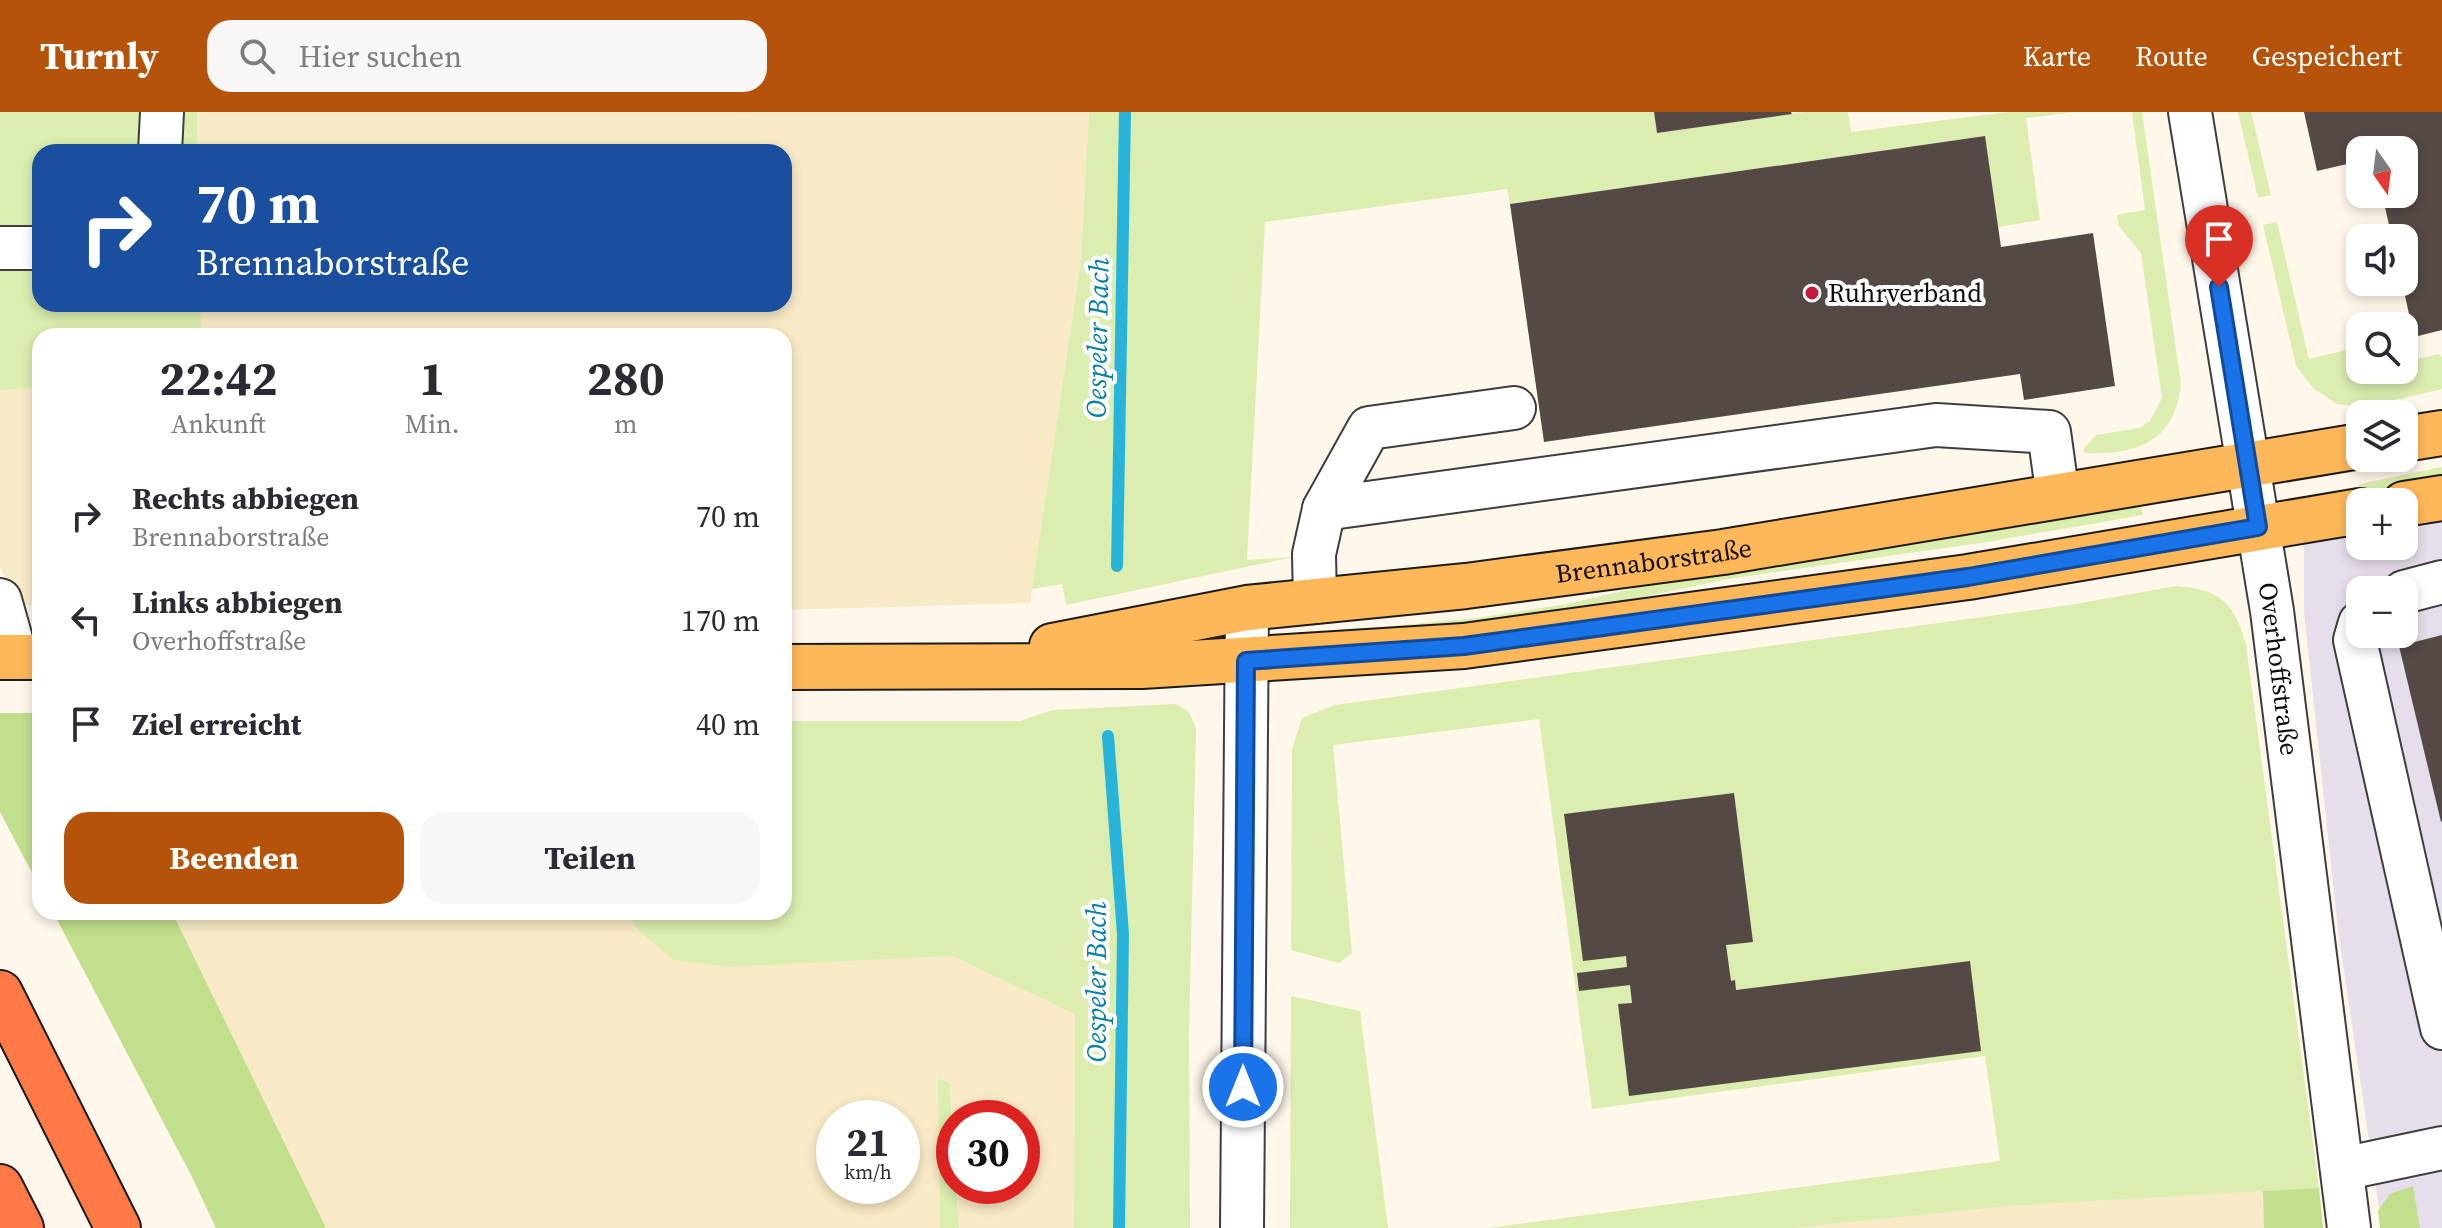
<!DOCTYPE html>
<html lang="de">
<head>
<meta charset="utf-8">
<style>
	:root { --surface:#fff; --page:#f7f7f7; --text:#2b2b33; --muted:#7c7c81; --accent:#b45309 }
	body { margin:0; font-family:"Source Serif 4",serif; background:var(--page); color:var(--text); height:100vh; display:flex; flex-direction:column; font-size:30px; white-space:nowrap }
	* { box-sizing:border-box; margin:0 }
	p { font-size:26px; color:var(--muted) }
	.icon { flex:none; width:44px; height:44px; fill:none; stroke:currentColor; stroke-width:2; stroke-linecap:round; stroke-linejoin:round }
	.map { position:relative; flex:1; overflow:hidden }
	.sheet { position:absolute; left:32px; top:216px; width:760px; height:592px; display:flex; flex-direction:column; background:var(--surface); border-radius:24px; box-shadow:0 4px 12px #0003 }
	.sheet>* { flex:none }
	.guide { position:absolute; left:32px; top:32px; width:760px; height:168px; border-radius:24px; box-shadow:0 4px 12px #0003; background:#1a4fa0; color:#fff; overflow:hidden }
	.needle { width:52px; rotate:166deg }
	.tools { position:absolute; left:2346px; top:24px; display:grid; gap:16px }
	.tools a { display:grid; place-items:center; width:72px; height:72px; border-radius:16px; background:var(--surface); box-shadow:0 4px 12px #0003; font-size:40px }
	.speed { position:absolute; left:816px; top:988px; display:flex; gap:16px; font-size:40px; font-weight:700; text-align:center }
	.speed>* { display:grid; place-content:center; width:104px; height:104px; border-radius:50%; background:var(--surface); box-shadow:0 4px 12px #0003; line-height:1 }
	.speed small { font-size:20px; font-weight:400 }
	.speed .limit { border:12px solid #d22; background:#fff; color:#111 }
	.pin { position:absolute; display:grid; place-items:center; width:68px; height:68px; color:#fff; margin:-82px -34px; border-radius:50% 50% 50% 0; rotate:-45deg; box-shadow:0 0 8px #0007 }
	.pin .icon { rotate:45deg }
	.me { position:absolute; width:88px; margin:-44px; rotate:0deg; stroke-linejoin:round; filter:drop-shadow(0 0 6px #0008) }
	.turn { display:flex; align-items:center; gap:28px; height:168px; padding:0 32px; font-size:36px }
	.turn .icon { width:104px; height:104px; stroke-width:2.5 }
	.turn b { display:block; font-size:56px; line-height:68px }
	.eta { display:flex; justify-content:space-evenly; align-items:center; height:136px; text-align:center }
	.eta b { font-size:48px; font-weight:700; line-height:56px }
	.button { display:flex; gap:16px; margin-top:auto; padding:16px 32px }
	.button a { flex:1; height:92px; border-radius:24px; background:var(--accent); color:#fff; font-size:32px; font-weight:700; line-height:92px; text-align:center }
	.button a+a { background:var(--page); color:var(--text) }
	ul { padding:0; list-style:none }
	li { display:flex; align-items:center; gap:24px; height:104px; padding:0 32px }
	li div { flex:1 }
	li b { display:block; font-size:30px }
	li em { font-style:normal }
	header { display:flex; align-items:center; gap:48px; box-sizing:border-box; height:112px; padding:0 40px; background:var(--accent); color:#fff }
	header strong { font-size:38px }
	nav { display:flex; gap:44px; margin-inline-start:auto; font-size:28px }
	.search { width:560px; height:72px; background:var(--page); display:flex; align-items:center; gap:20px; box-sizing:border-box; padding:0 28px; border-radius:24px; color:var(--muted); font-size:30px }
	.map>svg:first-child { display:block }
	.industrial { fill:#e7deeb; fill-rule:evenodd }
	.farmland { fill:#f8eac6; fill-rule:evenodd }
	.green { fill:#dbedaf }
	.forest { fill:#c1df8d }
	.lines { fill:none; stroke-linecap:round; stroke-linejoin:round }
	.stream { stroke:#28b4da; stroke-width:12 }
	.building { fill:#554946 }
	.minor-casing { stroke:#3e3e3e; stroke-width:46 }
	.major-casing { stroke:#1c1c1c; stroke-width:48 }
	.highway-casing { stroke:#1c1c1c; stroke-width:48 }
	.minor { stroke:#fff; stroke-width:42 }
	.major { stroke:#ffb859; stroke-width:44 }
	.highway { stroke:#ff7947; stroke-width:44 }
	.route-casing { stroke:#114b97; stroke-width:20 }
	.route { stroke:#1a73e8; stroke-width:14 }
	.poi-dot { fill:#c8163f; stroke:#fff; stroke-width:3 }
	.labels { text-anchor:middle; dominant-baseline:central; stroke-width:8; stroke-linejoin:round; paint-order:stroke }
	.poi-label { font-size:26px; fill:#0b0b0b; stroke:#fff; text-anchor:start }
	.street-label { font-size:26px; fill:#0b0b0b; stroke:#fff }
	.water-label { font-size:28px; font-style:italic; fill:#0980a8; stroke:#fff }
</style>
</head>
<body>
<header>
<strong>Turnly</strong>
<div class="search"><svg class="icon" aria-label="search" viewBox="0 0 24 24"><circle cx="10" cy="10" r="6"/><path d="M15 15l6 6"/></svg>Hier suchen</div>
<nav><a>Karte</a><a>Route</a><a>Gespeichert</a></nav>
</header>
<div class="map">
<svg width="2442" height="1116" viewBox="0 0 2442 1116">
	<rect width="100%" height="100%" fill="#fff7e9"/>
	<path class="industrial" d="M2442,397V1116H2382L2338,818L2304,500V417L2360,409V434H2404V402ZM2360,478H2404V522H2360Z"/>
	<g class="farmland">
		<path d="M0,0H1089L1081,149L1030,491L784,498V224H40V493H18L0,455ZM40,40H784V192H40Z"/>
		<path d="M172,800H629L638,818L673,848L728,855L952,844L1075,902L1074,1116H959L956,1074H1022V1006H954V1040L950,971L939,966L940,1116H326ZM834,1006H902V1074H834Z"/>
		<path d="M2263,1079L2264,1116H1793L2008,1094Z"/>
	</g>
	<g class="green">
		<path d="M0,0H197V40H40V192H200L201,224H40V275L0,278Z"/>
		<path d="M1089,0H1654L1657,21L1804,0H1848L1851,20L2008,0H2075L2026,6L2040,108L1998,115L1984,24L1510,92L1507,77L1265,110L1247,448L1293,445L1066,493L1062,472L1032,477L1081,149Z"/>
		<path d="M2132,0H2142L2181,272C2175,330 2137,343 2085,341L2083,338L2096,323L2139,316L2150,309L2162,286L2141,141L2119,114L2117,103L2145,98Z"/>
		<path d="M2238,0H2251L2271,83L2258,86Z"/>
		<path d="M2277,110L2309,247L2360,235V258H2404V250L2438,242L2442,245V277L2365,295L2337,292L2314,277L2296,254L2263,113Z"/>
		<path d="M2442,355V366L2362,383L2356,376L2360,372Z"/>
		<path d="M2140,391L2143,403L1987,430L1728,467L1544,506L1472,517L1306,522L1477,506L1567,492L1665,469Z"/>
		<path d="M2176,474C2220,477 2235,491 2246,533L2319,1076L2008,1094L1793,1116H1487L2000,1049L1985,944L1592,997L1539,607L1333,633L1352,841L1339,851L1291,838L1292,637L1302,606L1335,593L2070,493Z"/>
		<path d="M1176,592L1189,600L1196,616L1189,920L1190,1116H1074L1075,902L952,844L728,855L673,848L638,818L629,800H784V609H1020L1052,598Z"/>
		<path d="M1291,884L1360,899L1388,1116H1290Z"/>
		<path d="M938,966L950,971L954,1074H956L959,1116H940Z"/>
	</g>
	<g class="forest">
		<path d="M0,601H40V776L0,700Z"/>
		<path d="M53,800H172L326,1116H216L192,1065Z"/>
		<path d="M2413,1074L2420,1116H2380L2378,1099L2390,1082Z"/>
		<path d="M2319,1076L2323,1116H2264L2263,1079Z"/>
	</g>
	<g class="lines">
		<g class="stream">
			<path d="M1117,454L1125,0"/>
			<path d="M1108,624L1123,822L1119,1116"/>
		</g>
	</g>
	<g class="building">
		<path d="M1654,0H1791L1792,2L1657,21Z"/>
		<path d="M2304,0H2442V218L2414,225L2402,170H2404V126H2392L2382,82H2404V38H2360V49L2317,59Z"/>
		<path d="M1985,24L2001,135L2093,121L2115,274L2024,288L2020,262L1544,330L1510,92Z"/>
		<path d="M2442,523V709L2441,710L2399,534Z"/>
		<path d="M1734,681L1753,830L1726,833L1731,869L1735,868L1736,878L1970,849L1981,939L1629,984L1618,892L1632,891L1630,873L1579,879L1577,861L1627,855L1626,844L1583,849L1564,702Z"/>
	</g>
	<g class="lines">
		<defs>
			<g id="minor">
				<path id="s1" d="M2190,0L2272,499L2349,1116"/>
				<path d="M160,40L162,0"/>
				<path d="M0,136H40"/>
				<path d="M1324,397L1936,313L2049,320L2058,385"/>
				<path d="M2404,480L2442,470"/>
				<path d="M0,488L16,545"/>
				<path d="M1315,490L1314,442L1324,397L1369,316L1514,296"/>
				<path d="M2360,511L2355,528L2442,916"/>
				<path d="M2342,1057L2442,1036"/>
				<path d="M1242,1116L1247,496"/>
			</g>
			<g id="major">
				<path d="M2404,327L2442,321"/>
				<path d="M2404,392L2442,386"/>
				<path id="s2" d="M1052,534L1247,496L1466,474L1723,440L2360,334"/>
				<path d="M0,545H40"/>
				<path d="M784,555L1142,554L1464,534L1968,465L2360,399"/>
			</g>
			<g id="highway">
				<path d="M0,881L118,1116"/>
				<path d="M0,1075L21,1116"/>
			</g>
		</defs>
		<use href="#minor" class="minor-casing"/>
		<use href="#major" class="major-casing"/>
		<use href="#highway" class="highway-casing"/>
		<use href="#minor" class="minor"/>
		<use href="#major" class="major"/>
		<use href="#highway" class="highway"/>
	</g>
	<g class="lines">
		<defs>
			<path id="route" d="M1243,975L1246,549L1464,534L1968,465L2258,415L2219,175"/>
		</defs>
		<use href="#route" class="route-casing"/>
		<use href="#route" class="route"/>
	</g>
	<circle class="poi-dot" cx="1812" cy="181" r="8"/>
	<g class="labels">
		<g class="poi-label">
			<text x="1828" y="181">Ruhrverband</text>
		</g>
		<g class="street-label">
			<text stroke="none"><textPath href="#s2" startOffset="608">Brennaborstraße</textPath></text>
			<text stroke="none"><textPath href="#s1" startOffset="564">Overhoffstraße</textPath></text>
		</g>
		<g class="water-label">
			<text transform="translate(1097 226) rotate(-89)">Oespeler Bach</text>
			<text transform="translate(1096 870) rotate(-90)">Oespeler Bach</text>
		</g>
	</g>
</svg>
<div class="tools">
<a><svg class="needle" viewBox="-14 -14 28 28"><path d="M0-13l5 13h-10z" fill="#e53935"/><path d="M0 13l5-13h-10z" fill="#7c7c81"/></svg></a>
<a><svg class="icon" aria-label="sound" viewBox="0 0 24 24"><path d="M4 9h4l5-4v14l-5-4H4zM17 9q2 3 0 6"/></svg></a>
<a><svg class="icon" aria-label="search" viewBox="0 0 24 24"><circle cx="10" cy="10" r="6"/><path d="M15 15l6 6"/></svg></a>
<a><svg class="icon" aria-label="layers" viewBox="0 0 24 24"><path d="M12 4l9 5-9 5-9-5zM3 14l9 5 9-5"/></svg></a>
<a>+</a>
<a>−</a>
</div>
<div class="speed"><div>21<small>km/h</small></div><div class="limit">30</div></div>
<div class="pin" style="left:2219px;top:175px;background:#d93025"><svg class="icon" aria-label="arrive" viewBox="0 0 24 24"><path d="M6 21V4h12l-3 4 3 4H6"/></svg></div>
<svg class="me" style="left:1243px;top:975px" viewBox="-20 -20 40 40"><circle r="17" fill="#1a73e8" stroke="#fff" stroke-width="3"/><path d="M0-11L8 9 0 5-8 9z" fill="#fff"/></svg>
<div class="guide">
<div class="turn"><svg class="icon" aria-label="right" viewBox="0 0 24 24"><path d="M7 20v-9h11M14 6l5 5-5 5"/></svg><div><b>70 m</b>Brennaborstraße</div></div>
</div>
<section class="sheet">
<div class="eta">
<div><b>22:42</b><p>Ankunft</p></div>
<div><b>1</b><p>Min.</p></div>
<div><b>280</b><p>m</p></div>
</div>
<ul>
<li><svg class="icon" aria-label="right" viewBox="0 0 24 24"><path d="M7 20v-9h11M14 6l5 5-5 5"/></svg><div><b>Rechts abbiegen</b><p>Brennaborstraße</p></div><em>70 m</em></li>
<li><svg class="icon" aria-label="left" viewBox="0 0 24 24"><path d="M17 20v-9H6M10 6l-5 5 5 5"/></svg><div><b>Links abbiegen</b><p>Overhoffstraße</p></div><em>170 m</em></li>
<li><svg class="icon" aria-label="arrive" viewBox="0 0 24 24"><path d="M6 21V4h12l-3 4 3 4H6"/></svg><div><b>Ziel erreicht</b></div><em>40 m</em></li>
</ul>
<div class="button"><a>Beenden</a><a>Teilen</a></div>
</section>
</div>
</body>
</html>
